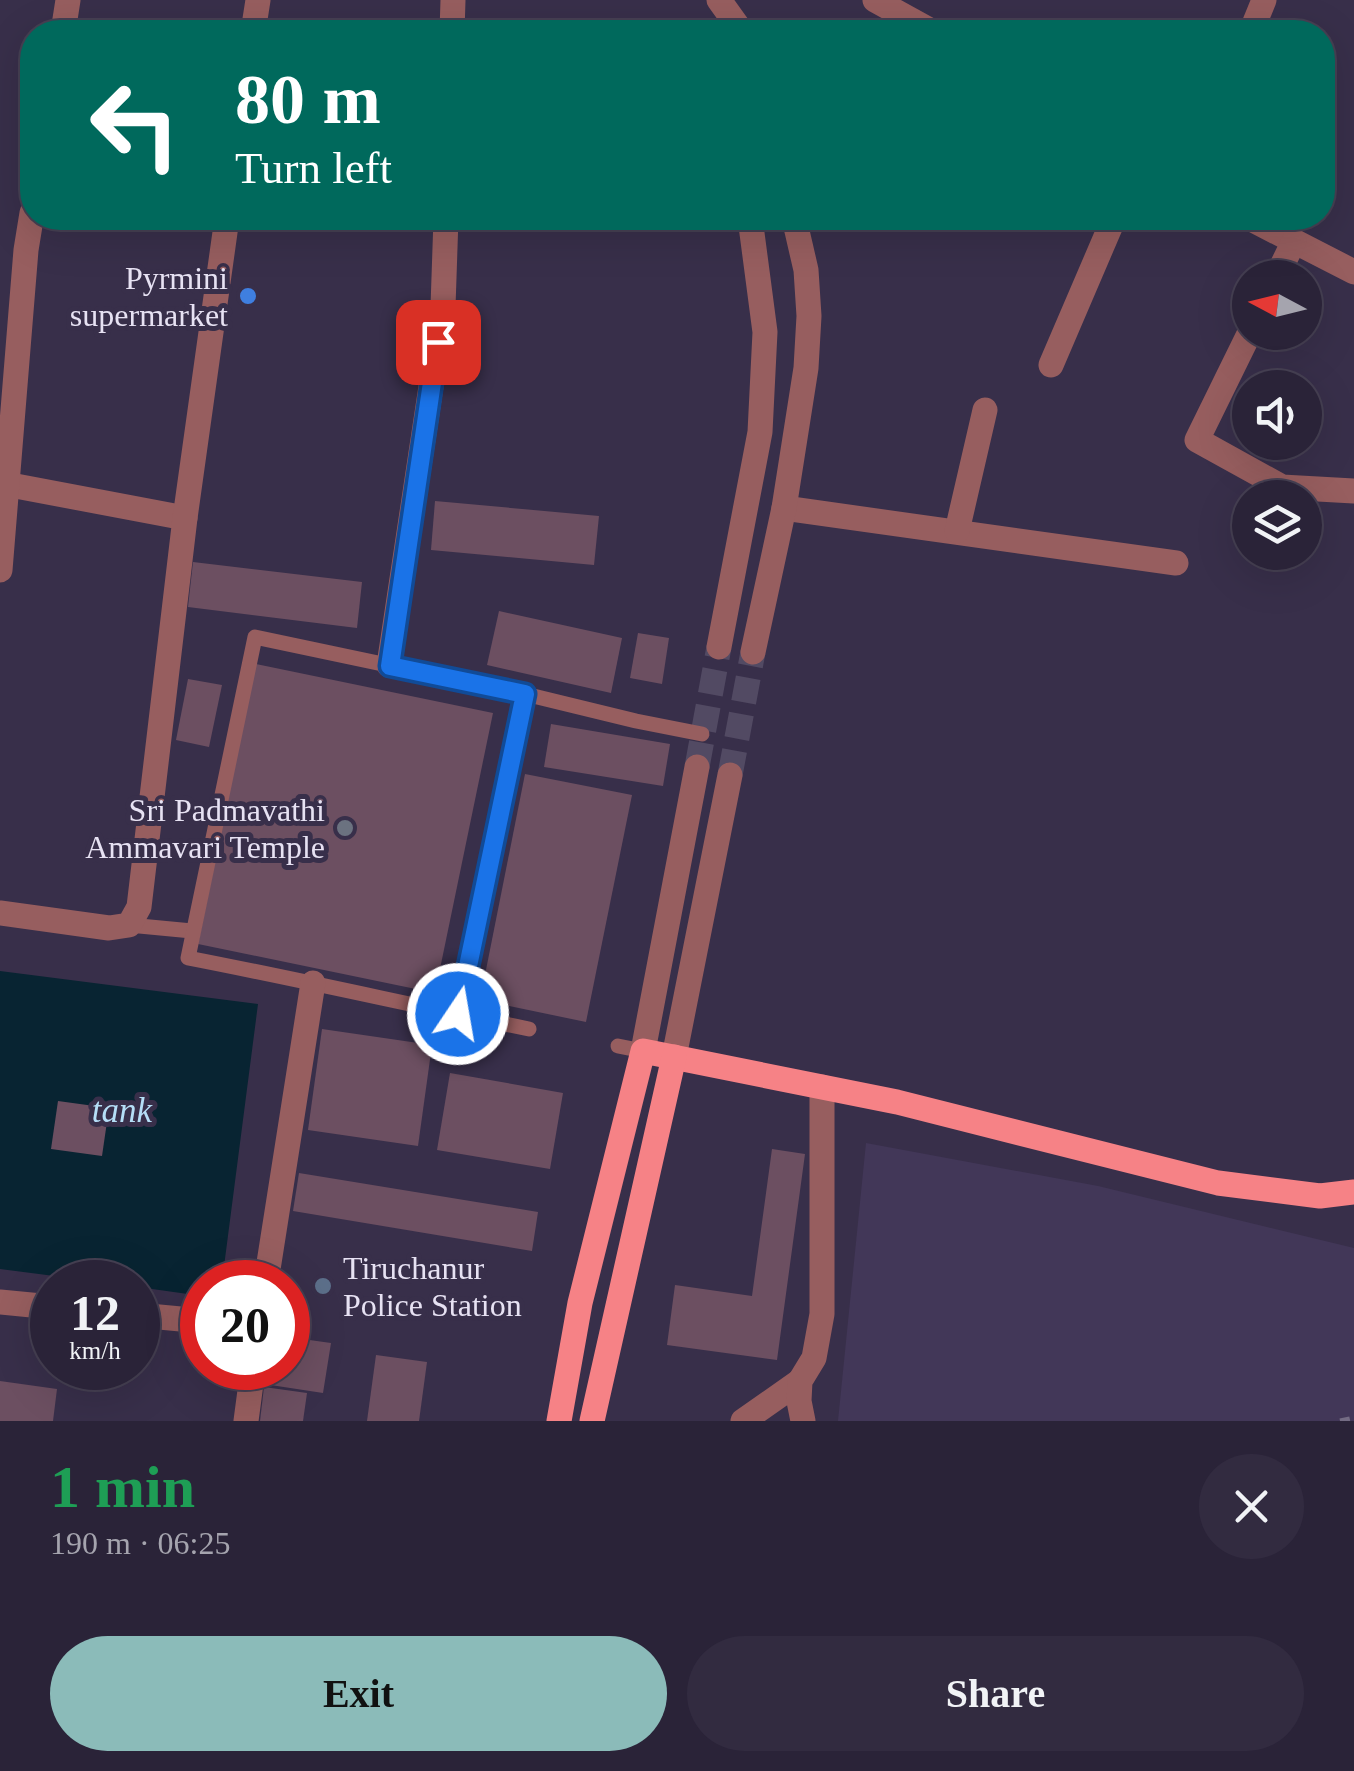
<!DOCTYPE html>
<html lang="en">
<head>
<meta charset="utf-8">
<style>
	:root { --surface:#2a2338; --page:#322b40; --text:#f1f3f6; --muted:#a5a4ae; --line:#464053; --accent:#8bbbb9 }
	body { margin:0; font-family:Georgia,serif; background:var(--page); color:var(--text); height:100vh; display:flex; flex-direction:column; font-size:38px; white-space:nowrap }
	* { box-sizing:border-box; margin:0 }
	p { font-size:32px; color:var(--muted) }
	.icon { flex:none; width:55px; height:55px; fill:none; stroke:currentColor; stroke-width:2; stroke-linecap:round; stroke-linejoin:round }
	.map { position:relative; height:1421px; overflow:hidden }
	.sheet { display:flex; flex-direction:column; background:var(--surface); flex:1 }
	.sheet>* { flex:none }
	.guide { position:absolute; left:20px; top:20px; width:1315px; height:210px; border-radius:40px; box-shadow:0 10px 40px #0002,0 0 0 2px var(--line); background:#00695c; color:#fff; overflow:hidden }
	.needle { width:65px; rotate:277deg }
	.buttons { position:absolute; left:1232px; top:260px; display:grid; gap:20px }
	.buttons a { display:grid; place-items:center; width:90px; height:90px; border-radius:50%; background:var(--surface); box-shadow:0 10px 40px #0002,0 0 0 2px var(--line); font-size:50px }
	.speed { position:absolute; left:30px; top:1260px; display:flex; gap:20px; font-size:50px; font-weight:700; text-align:center }
	.speed>* { display:grid; place-content:center; width:130px; height:130px; border-radius:50%; background:var(--surface); box-shadow:0 10px 40px #0002,0 0 0 2px var(--line); line-height:1 }
	.speed small { font-size:25px; font-weight:400 }
	.speed .limit { border:15px solid #d22; background:#fff; color:#111 }
	.pin { position:absolute; display:grid; place-items:center; width:85px; height:85px; color:#fff; margin:-42px; border-radius:20px; box-shadow:0 5px 15px #0006 }
	.me { position:absolute; width:110px; margin:-55px; rotate:12deg; stroke-linejoin:round; filter:drop-shadow(0 0 8px #0008) }
	.turn { display:flex; align-items:center; gap:35px; height:210px; padding:0 50px; font-size:45px }
	.turn .icon { width:130px; height:130px; stroke-width:2.5 }
	.turn b { display:block; font-size:70px; line-height:85px }
	.round { display:grid; place-items:center; flex:none; width:105px; height:105px; border-radius:52px; background:var(--page) }
	.head { display:flex; align-items:center; justify-content:space-between; height:170px; padding:0 50px }
	h1 { font-size:60px; font-weight:700; line-height:75px; color:#1e9e55 }
	.primary-button { display:flex; gap:20px; margin-top:auto; padding:20px 50px }
	.primary-button a { flex:1; height:115px; border-radius:60px; background:var(--accent); color:#111; font-size:40px; font-weight:700; line-height:115px; text-align:center }
	.primary-button a+a { background:var(--page); color:var(--text) }
	.map>svg:first-child { display:block }
	.built { fill:#423758 }
	.water { fill:#082432 }
	.building { fill:#6c4f61 }
	.lines { fill:none; stroke-linecap:round; stroke-linejoin:round }
	.tertiary-tunnel { stroke:#524a63; stroke-width:25; stroke-dasharray:25 12; stroke-linecap:butt }
	.path { stroke:#746c84; stroke-width:5; stroke-dasharray:10 5; stroke-linecap:butt }
	.service { stroke:#975e5f; stroke-width:15 }
	.minor { stroke:#975e5f; stroke-width:25 }
	.tertiary { stroke:#975e5f; stroke-width:25 }
	.primary { stroke:#f68286; stroke-width:25 }
	.route-casing { stroke:#114b97; stroke-width:25 }
	.route { stroke:#1a73e8; stroke-width:18 }
	.shop-dot { fill:#3f7fe0; stroke:#382f4a; stroke-width:4 }
	.worship-dot { fill:#6b7280; stroke:#382f4a; stroke-width:4 }
	.service-dot { fill:#5c6f8a; stroke:#382f4a; stroke-width:4 }
	.labels { text-anchor:middle; dominant-baseline:central; stroke-width:10; stroke-linejoin:round; paint-order:stroke }
	.poi-label { font-size:32px; fill:#e7e2f3; stroke:#382f4a; text-anchor:end }
	.water-label { font-size:35px; font-style:italic; fill:#b5def7; stroke:#382f4a }
</style>
</head>
<body>
<div class="map">
<svg width="1354" height="1421" viewBox="0 0 1354 1421">
	<rect width="100%" height="100%" fill="#382f4a"/>
	<path class="built" d="M866,1143L1098,1186L1354,1248V1421H838Z"/>
	<path class="water" d="M0,971L258,1004L222,1282H202V1296L138,1287V1282H101L0,1269Z"/>
	<g class="building">
		<path d="M435,501L599,516L594,565L431,550Z"/>
		<path d="M193,562L362,582L357,628L188,607Z"/>
		<path d="M499,611L622,638L611,693L487,665Z"/>
		<path d="M638,633L669,638L662,684L630,678Z"/>
		<path d="M256,664L493,713L435,993L198,944Z"/>
		<path d="M188,679L222,685L209,747L176,740Z"/>
		<path d="M551,724L670,744L663,786L544,767Z"/>
		<path d="M525,774L632,795L586,1022L480,1000Z"/>
		<path d="M322,1029L432,1045L418,1146L308,1130Z"/>
		<path d="M450,1073L563,1093L550,1169L437,1150Z"/>
		<path d="M58,1101L109,1108L102,1156L51,1149Z"/>
		<path d="M772,1149L805,1154L777,1360L667,1345L675,1285L752,1296Z"/>
		<path d="M299,1173L538,1212L532,1251L293,1211Z"/>
		<path d="M288,1337L331,1343L323,1393L264,1384L266,1373L255,1371L256,1368H288Z"/>
		<path d="M376,1355L427,1362L419,1421H367Z"/>
		<path d="M0,1381L57,1389L53,1421H0Z"/>
		<path d="M264,1387L307,1393L303,1421H260Z"/>
	</g>
	<g class="lines">
		<g class="tertiary-tunnel">
			<path d="M697,767L719,647"/>
			<path d="M730,775L753,652"/>
		</g>
		<path class="path" d="M1340,1421L1354,1418"/>
		<g class="service">
			<path d="M525,694L636,721L702,734"/>
			<path d="M129,925L192,931"/>
			<path d="M457,1015L525,694L255,637L188,958C302,980 415,1006 529,1029"/>
			<path d="M618,1046L643,1051"/>
		</g>
		<g class="minor">
			<path d="M875,0L933,32"/>
			<path d="M63,32L68,0"/>
			<path d="M452,32L453,0"/>
			<path d="M1251,32L1264,0"/>
			<path d="M1249,218L1354,272"/>
			<path d="M1276,278L1294,241"/>
			<path d="M1250,332L1197,440L1282,487L1354,491"/>
			<path d="M1051,365L1114,218"/>
			<path d="M0,483L185,518"/>
			<path d="M784,508L1176,563"/>
			<path d="M957,531L985,410"/>
			<path d="M0,570L26,250L32,213"/>
			<path d="M389,665L443,307L446,218"/>
			<path d="M266,1282L313,983"/>
			<path d="M0,1302L52,1307"/>
			<path d="M138,1315L202,1321"/>
			<path d="M246,1421L253,1368"/>
		</g>
		<g class="tertiary">
			<path d="M719,0L742,32"/>
			<path d="M253,32L258,0"/>
			<path d="M719,647L760,432L765,332L750,218"/>
			<path d="M753,652L784,508L806,368L809,316L806,270L794,218"/>
			<path d="M0,913L109,928L129,925L139,907L185,518L227,218"/>
			<path d="M643,1051L697,767"/>
			<path d="M674,1057L730,775"/>
			<path d="M743,1421L800,1381"/>
			<path d="M803,1421L799,1401L800,1381L814,1358L822,1314V1087"/>
		</g>
		<g class="primary">
			<path d="M559,1421L580,1303L643,1051L897,1102L1218,1183L1320,1196L1354,1192"/>
			<path d="M592,1421L674,1057"/>
		</g>
	</g>
	<g class="lines">
		<defs>
			<path id="route" d="M438,342L390,666L525,694L458,1014"/>
		</defs>
		<use href="#route" class="route-casing"/>
		<use href="#route" class="route"/>
	</g>
	<circle class="shop-dot" cx="248" cy="296" r="10"/>
	<circle class="worship-dot" cx="345" cy="828" r="10"/>
	<circle class="service-dot" cx="323" cy="1286" r="10"/>
	<g class="labels">
		<g class="poi-label">
			<text x="228" y="278">Pyrmini<tspan x="228" dy="37">supermarket</tspan></text>
			<text x="325" y="810">Sri Padmavathi<tspan x="325" dy="37">Ammavari Temple</tspan></text>
			<text x="343" y="1268" text-anchor="start">Tiruchanur<tspan x="343" dy="37">Police Station</tspan></text>
		</g>
		<g class="water-label">
			<text x="122" y="1110">tank</text>
		</g>
	</g>
</svg>
<div class="buttons">
<a><svg class="needle" viewBox="-14 -14 28 28"><path d="M0-13l5 13h-10z" fill="#e53935"/><path d="M0 13l5-13h-10z" fill="#a5a4ae"/></svg></a>
<a><svg class="icon" aria-label="sound" viewBox="0 0 24 24"><path d="M4 9h4l5-4v14l-5-4H4zM17 9q2 3 0 6"/></svg></a>
<a><svg class="icon" aria-label="layers" viewBox="0 0 24 24"><path d="M12 4l9 5-9 5-9-5zM3 14l9 5 9-5"/></svg></a>
</div>
<div class="speed"><div>12<small>km/h</small></div><div class="limit">20</div></div>
<div class="pin" style="left:438px;top:342px;background:#d93025"><svg class="icon" aria-label="arrive" viewBox="0 0 24 24"><path d="M6 21V4h12l-3 4 3 4H6"/></svg></div>
<svg class="me" style="left:458px;top:1014px" viewBox="-20 -20 40 40"><circle r="17" fill="#1a73e8" stroke="#fff" stroke-width="3"/><path d="M0-11L8 9 0 5-8 9z" fill="#fff"/></svg>
<div class="guide">
<div class="turn"><svg class="icon" aria-label="left" viewBox="0 0 24 24"><path d="M17 20v-9H6M10 6l-5 5 5 5"/></svg><div><b>80 m</b>Turn left</div></div>
</div>
</div>
<section class="sheet">
<div class="head"><div><h1>1 min</h1><p>190 m · 06:25</p></div><a class="round"><svg class="icon" aria-label="close" viewBox="0 0 24 24"><path d="M6 6l12 12M18 6L6 18"/></svg></a></div>
<div class="primary-button"><a>Exit</a><a>Share</a></div>
</section>
</body>
</html>
